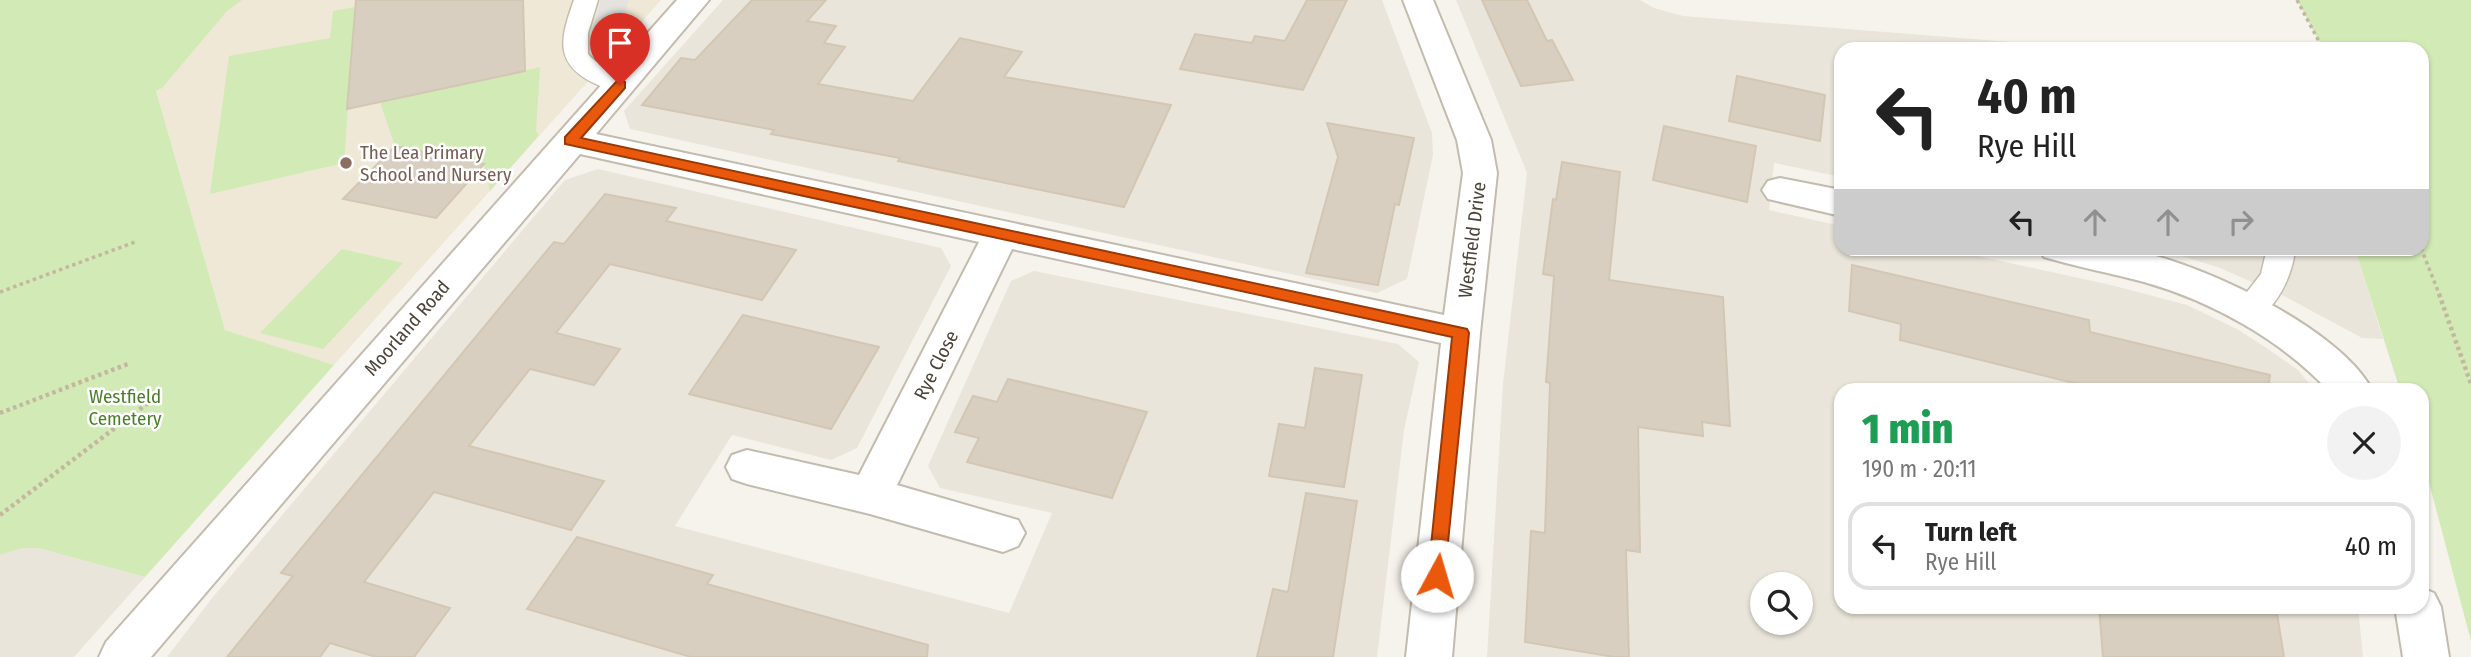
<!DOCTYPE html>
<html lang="en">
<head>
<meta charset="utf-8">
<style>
	:root { --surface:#fff; --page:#f2f2f2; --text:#222; --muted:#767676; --line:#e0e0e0 }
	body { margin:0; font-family:"Fira Sans Condensed",sans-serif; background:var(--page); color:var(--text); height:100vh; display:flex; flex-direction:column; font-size:26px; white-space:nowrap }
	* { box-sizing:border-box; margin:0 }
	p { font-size:23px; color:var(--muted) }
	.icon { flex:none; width:38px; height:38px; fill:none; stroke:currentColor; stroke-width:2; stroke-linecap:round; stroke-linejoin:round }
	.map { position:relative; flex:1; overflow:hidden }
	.details { position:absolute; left:1834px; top:383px; width:595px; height:231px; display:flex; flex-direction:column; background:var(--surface); border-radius:21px; box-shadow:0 2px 5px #0004 }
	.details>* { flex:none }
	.guide { position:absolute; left:1834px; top:42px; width:595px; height:214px; border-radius:21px; box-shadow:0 2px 5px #0004; background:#fff; color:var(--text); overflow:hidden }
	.fabs { position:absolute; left:1750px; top:572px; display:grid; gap:14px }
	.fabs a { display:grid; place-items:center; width:63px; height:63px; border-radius:50%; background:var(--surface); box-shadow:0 2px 5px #0004; font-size:35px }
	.pin { position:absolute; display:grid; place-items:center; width:60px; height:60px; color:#fff; margin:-72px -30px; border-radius:50% 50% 50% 0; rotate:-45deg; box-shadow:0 0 7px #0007 }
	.pin .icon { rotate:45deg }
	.me { position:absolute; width:77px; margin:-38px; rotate:6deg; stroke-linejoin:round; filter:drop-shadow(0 0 5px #0008) }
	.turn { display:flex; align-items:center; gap:24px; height:147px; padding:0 28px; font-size:32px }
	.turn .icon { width:91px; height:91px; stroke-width:2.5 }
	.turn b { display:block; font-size:49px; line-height:60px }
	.lanes { display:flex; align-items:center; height:66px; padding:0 28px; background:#0003; justify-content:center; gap:35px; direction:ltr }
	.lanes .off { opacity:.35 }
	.round { display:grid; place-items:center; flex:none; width:74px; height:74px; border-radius:37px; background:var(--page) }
	.overview { display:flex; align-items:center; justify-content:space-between; height:119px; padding:0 28px }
	h1 { font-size:42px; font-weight:800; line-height:52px; color:#1e9e55 }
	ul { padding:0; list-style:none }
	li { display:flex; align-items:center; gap:21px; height:88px; margin:0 14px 10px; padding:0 14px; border:4px solid var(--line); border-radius:21px }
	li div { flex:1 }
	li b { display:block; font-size:26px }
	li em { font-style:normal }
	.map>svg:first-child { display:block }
	.residential { fill:#eae5da; fill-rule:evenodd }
	.education { fill:#efe8d6 }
	.green { fill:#d2eab5 }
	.parking { fill:#e5e3e0 }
	.building { fill:#d8cfc1; stroke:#d3c7b4; stroke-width:2 }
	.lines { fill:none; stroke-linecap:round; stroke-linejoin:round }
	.lane-casing { stroke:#c2bbae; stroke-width:3 }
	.street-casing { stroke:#c2bbae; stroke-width:4 }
	.path-far1 { stroke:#c4b79f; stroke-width:3.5; stroke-dasharray:3.5 3.5; stroke-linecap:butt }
	.path { stroke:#c4b79f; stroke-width:4.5; stroke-dasharray:3.5 3.5; stroke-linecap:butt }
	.lane { fill:#fff; fill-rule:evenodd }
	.street { fill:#fff; fill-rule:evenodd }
	.route { fill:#ea580c; stroke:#983908; stroke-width:2 }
	.education-dot { fill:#8d6e63; stroke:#fff; stroke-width:2.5 }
	.labels { text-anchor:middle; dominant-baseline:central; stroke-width:5; stroke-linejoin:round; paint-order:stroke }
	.education-label { font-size:19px; fill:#785e54; stroke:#fff; text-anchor:start }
	.street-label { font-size:19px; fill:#4b4439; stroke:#fff }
	.park-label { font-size:19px; fill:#4a7f2a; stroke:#fff }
</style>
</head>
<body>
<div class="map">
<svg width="2471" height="657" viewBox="0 0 2471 657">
	<rect width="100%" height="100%" fill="#f6f3ec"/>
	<g class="residential">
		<path d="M723,0H1382L1432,133L1433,155L1407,279L1377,293L630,129L624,111Z"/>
		<path d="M1456,0H1640L1654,8L1683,16L2011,42L2061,49H1841V177L1774,163L1769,210L1841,226V248L1946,249L2111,285L2187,305L2237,329L2265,347L2298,370L2314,390H1841V607H2358L2363,657H1487L1503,384L1527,173ZM1762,584H1801V623H1762Z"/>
		<path d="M598,169L941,248L951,266L857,448L831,460L732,435L675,526L1009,613L1052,513L940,488L928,466L1011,281L1034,271L1398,344L1419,362L1404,430L1377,657H167L213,597L565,180Z"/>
		<path d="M2160,249H2355L2383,339L2362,338L2286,297L2220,268Z"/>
		<path d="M23,548H38L145,577L74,657H0V555Z"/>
	</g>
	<path class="education" d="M130,0H661L334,365L225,330Z"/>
	<g class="green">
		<path d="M0,0H242L227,11L162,88L156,91L225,330L334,365L145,577L38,548H23L0,555Z"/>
		<path d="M2297,0H2471V641L2422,456V390H2400L2355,249L2422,248V49H2323Z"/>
		<path d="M355,7L344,163L210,194L229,56L330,38L333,11Z"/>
		<path d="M540,67L536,131L539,135L490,191L484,164L395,146L380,102Z"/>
		<path d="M342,249L403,263L323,349L260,333Z"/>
	</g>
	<path class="parking" d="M601,0H629L620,27L592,32Z"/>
	<g class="building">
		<path d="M356,0H523L525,71L347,109Z"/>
		<path d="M752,0H826L807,21L836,26L824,43L845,47L818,84L913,101L960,38L1022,52L1004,77L1171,105L1124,207L898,161L900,158L771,134L774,130L642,105L681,58L695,60Z"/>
		<path d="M1307,0H1347L1303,90L1180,69L1195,34L1252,43L1255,36L1285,41Z"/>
		<path d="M1482,0H1527L1547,41L1552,40L1573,80L1521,86Z"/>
		<path d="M1737,76L1825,95L1820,141L1729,121Z"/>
		<path d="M1327,123L1414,138L1399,205L1395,204L1378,285L1306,273L1338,157Z"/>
		<path d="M1664,126L1756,146L1747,202L1653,180Z"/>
		<path d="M395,146L484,164L436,218L343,199Z"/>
		<path d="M1562,162L1620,172L1609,280L1723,297L1730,426L1702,422L1703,436L1638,427L1640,552L1626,550L1629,657H1614L1525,642L1531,531L1545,533L1550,383L1546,382L1554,276L1543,274L1553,199L1556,200Z"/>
		<path d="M605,194L676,208L666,221L796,250L762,300L610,264L556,333L620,349L594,385L530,369L469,446L604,481L571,530L434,492L364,582L450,608L414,657H376L330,643L320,657H227L293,576L281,573L554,242L564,244Z"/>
		<path d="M1852,265L2089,320L2090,332L2270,375L2268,390H2102L1900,340L1901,324L1849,311Z"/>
		<path d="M743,315L879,347L831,429L689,394Z"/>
		<path d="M1315,368L1362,375L1344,487L1269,476L1279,424L1305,428Z"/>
		<path d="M1008,379L1147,412L1112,498L967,462L979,438L955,432L973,396L997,402Z"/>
		<path d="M1306,493L1357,501L1333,657H1257L1273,589L1288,592Z"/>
		<path d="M577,537L713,575L707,584L928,645L927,657H691L527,609Z"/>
		<path d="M2099,607H2276L2284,657H2103Z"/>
	</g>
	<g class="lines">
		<defs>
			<g id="lane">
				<path d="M574,0H598L588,33V54C600,69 623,70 633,85L629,91C617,94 609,90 598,85C553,65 560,39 574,0Z"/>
				<path d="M2267,248H2295C2294,275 2270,328 2238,318L2233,310L2261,274Z"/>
			</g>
			<g id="street">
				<path d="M677,0H709L596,134L1444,315L1463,173L1457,140L1403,0H1433L1491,140L1497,173L1480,333L1452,657H1406L1441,343L1012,249L897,485L1018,520L1025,533L1018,546L1003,552L870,514L747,484L732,479L726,467L732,455L747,450L859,475L979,242L580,154L151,657H99L106,642Z"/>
				<path d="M1780,178L1841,190V216L1768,199L1762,190L1768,181Z"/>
				<path d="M2039,248C2065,248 2094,245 2120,248C2189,257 2339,326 2372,390H2328C2280,339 2211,301 2144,282C2111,273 2077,267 2044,257Z"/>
				<path d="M2422,588L2434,593L2441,607L2449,657H2403L2395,607H2422Z"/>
			</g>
		</defs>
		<use href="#lane" class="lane-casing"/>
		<use href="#street" class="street-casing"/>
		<g class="path-far1">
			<path d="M2297,0L2323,49"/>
			<path d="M2421,248L2440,296"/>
			<path d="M0,292L135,242"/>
		</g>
		<g class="path">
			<path d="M2439,294L2471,384"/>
			<path d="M0,413L128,364"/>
			<path d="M0,515L156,397"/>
		</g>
		<use href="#lane" class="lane"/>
		<use href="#street" class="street"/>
	</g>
	<path class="route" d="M620,80L625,82V88L581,138L1467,329L1469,333L1444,582L1437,584L1431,582L1428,576L1452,337L565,144V137L616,82Z"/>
	<circle class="education-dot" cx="346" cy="163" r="7"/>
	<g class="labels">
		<g class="education-label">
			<text x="360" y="152">The Lea Primary<tspan x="360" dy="22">School and Nursery</tspan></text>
		</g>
		<g class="street-label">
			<text transform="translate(1472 240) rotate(-83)">Westfield Drive</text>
			<text transform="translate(407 328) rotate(-49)">Moorland Road</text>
			<text transform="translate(936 365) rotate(-63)">Rye Close</text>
		</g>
		<g class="park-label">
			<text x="125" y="396">Westfield<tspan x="125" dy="22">Cemetery</tspan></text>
		</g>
	</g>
</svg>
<div class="fabs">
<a><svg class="icon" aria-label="search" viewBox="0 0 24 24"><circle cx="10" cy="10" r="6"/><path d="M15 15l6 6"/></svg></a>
</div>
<div class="pin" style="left:620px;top:85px;background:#d93025"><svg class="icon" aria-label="arrive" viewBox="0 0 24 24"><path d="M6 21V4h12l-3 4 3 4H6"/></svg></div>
<svg class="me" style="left:1437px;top:576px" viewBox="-20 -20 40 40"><circle r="19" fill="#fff"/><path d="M0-13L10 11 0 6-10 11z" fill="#ea580c"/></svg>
<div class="guide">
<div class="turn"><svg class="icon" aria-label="left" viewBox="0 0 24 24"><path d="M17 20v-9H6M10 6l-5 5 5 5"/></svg><div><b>40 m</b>Rye Hill</div></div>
<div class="lanes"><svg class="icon" aria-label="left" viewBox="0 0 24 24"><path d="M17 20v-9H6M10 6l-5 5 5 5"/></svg><svg class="icon off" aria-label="ahead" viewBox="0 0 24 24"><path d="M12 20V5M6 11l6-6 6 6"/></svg><svg class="icon off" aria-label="ahead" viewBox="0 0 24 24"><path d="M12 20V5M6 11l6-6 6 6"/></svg><svg class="icon off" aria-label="right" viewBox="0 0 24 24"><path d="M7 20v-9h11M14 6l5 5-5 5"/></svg></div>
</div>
<section class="details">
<div class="overview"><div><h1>1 min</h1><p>190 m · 20:11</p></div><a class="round"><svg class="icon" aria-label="close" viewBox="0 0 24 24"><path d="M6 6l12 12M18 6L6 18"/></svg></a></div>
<ul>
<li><svg class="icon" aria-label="left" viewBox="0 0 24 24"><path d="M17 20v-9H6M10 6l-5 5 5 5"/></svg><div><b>Turn left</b><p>Rye Hill</p></div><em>40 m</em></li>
</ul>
</section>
</div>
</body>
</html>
